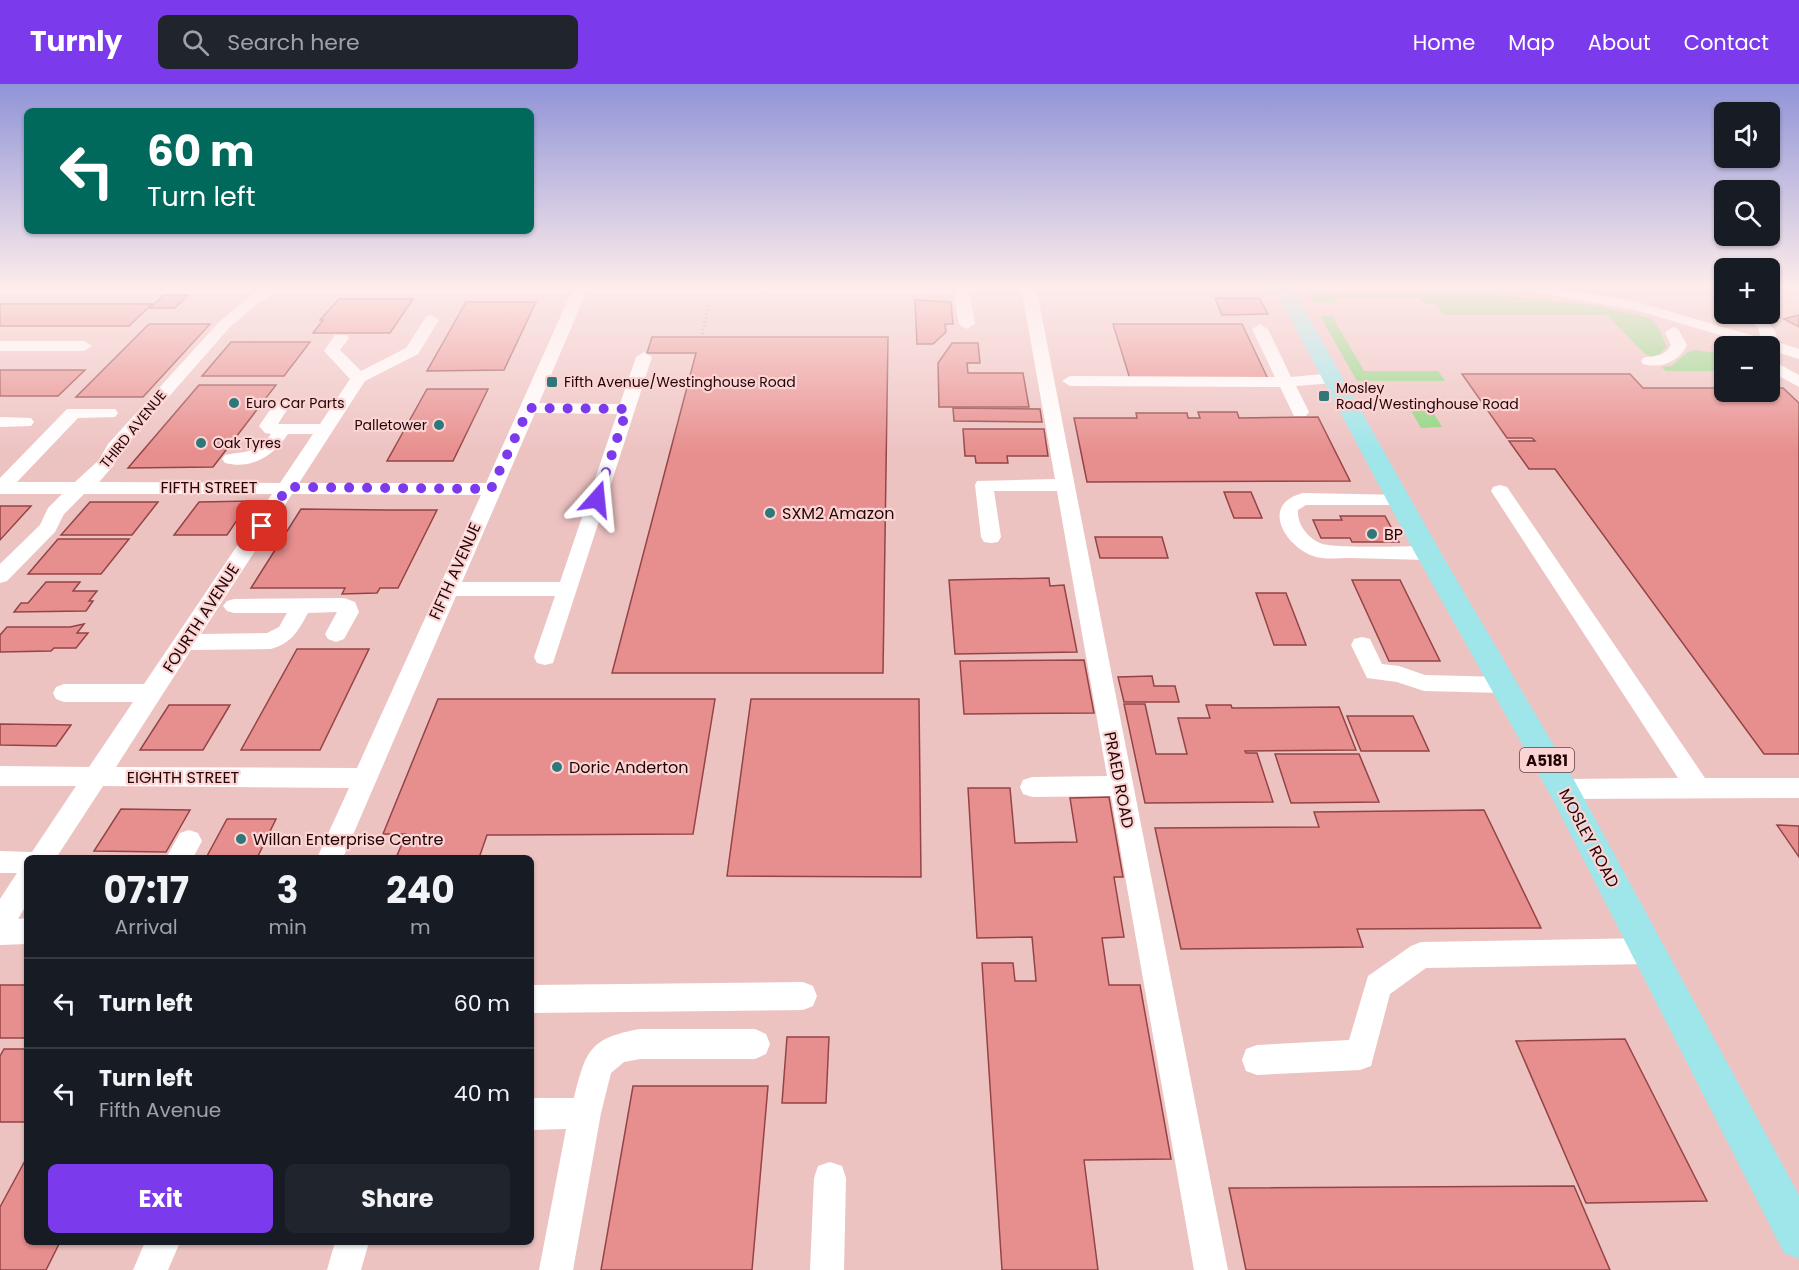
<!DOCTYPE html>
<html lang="en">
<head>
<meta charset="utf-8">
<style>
	:root { --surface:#171b24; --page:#20242c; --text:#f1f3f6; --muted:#9ea1a6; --line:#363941; --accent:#7c3aed }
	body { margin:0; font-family:Poppins,sans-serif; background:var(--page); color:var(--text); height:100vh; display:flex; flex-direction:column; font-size:22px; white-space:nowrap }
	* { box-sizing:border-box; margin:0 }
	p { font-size:20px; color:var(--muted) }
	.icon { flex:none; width:33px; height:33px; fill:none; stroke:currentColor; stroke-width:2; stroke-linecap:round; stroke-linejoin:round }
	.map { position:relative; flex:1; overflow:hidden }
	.drawer { position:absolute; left:24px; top:771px; width:510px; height:390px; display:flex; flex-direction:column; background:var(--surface); border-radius:9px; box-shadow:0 2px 4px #0004 }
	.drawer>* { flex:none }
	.banner { position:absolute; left:24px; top:24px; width:510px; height:126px; border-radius:9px; box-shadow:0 2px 4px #0004; background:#00695c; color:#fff; overflow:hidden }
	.fabs { position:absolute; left:1714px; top:18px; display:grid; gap:12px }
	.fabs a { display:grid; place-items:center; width:66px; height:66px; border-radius:9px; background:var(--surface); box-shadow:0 2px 4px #0004; font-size:30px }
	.pin { position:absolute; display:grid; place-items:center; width:51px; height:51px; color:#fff; margin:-26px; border-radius:12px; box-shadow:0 3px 9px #0006 }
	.me { position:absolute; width:66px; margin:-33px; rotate:18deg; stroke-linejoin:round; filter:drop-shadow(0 0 4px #0008) }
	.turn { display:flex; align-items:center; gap:21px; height:126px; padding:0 24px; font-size:27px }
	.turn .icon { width:78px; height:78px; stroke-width:2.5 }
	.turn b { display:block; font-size:42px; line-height:51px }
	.eta { display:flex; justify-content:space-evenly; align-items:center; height:102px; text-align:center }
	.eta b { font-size:36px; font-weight:700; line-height:42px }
	.button { display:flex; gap:12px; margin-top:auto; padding:12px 24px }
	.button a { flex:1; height:69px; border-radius:9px; background:var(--accent); color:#fff; font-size:24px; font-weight:700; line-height:69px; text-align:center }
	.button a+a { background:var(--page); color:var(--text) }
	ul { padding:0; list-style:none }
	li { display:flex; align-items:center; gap:18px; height:90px; padding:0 24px; border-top:2px solid var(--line) }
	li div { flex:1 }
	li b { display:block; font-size:22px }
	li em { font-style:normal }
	header { display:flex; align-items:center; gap:36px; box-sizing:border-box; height:84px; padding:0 30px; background:var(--accent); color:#fff }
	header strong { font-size:28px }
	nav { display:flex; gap:33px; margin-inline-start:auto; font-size:21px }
	.search { width:420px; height:54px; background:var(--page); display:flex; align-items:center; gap:15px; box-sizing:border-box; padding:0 21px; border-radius:9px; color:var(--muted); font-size:22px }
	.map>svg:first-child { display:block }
	.built { fill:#edc3c2; fill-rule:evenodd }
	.green { fill:#8fd580 }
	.building { fill:#e78f8e; stroke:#944446; stroke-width:1.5 }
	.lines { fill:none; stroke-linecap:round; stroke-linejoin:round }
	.path { stroke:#a58181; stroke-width:3; stroke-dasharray:1 3; stroke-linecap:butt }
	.minor { fill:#fff; fill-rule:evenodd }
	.major { fill:#9ee6ea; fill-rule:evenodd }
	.route { stroke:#7c3aed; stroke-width:10; stroke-dasharray:0 18 }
	.poi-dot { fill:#2e777b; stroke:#fbd4d3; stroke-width:2 }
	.labels { text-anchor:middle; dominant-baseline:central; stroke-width:4.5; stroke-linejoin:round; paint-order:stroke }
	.far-poi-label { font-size:14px; fill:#230406; stroke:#fbd4d3; text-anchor:start }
	.far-street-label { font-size:14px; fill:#230406; stroke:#fbd4d3 }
	.shield { fill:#fbd4d3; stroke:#644244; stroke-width:1.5 }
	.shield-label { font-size:15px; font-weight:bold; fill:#230406 }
	.street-label { font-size:16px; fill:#230406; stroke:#fbd4d3 }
	.poi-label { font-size:16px; fill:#230406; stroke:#fbd4d3; text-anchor:start }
</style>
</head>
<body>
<header>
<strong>Turnly</strong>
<div class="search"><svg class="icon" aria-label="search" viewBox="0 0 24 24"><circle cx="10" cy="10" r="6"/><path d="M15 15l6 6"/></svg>Search here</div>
<nav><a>Home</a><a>Map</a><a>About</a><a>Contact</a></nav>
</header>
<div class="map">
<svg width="1799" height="1186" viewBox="0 0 1799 1186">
	<rect width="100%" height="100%" fill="#fbd4d3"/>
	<path class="built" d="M0,202H1725V230H1770V202H1799V1186H0ZM1725,262H1770V308H1725ZM27,774H531V1158H27Z"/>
	<g class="green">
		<path d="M1330,209L1488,210L1592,221L1650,234L1658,243L1667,263L1659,271L1652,273L1645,270L1607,231H1443L1435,220H1425L1420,214H1334L1336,219H1313L1310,215L1316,210Z"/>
		<path d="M1320,232H1332L1364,287H1438L1445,297H1357Z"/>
		<path d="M1695,266L1725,270V287H1666L1661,283L1671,282L1688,268Z"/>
		<path d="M1410,325H1431L1442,343L1421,344Z"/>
	</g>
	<g class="building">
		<path d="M164,211H188L175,224H150Z"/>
		<path d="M1215,214H1259L1268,230L1222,231Z"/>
		<path d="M339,215H413L390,249H313L323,236H320Z"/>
		<path d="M915,216L951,218L953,240H945L946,248L933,260H917Z"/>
		<path d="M466,218H536L504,286L427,287Z"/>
		<path d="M0,220H152L129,242H0Z"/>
		<path d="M1799,231V243L1784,235Z"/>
		<path d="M149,240H210L143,313H76Z"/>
		<path d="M1113,240H1242L1268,295H1130Z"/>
		<path d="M652,253H888L883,589H612L696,269H647Z"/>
		<path d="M231,258H310L284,292H202Z"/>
		<path d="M952,259H978L980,279H967L968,289H1023L1029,323H939L938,279Z"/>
		<path d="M0,286H85L58,312H0Z"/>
		<path d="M1462,290H1630L1643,304H1725V308H1770V304H1783L1799,319V670H1764L1555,385H1529L1509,357H1535L1532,354H1507Z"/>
		<path d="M199,301H276L213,383L128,384Z"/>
		<path d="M427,305H488L453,377H387Z"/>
		<path d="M953,324L1040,325L1042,338L954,337Z"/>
		<path d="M1198,328H1237L1239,334L1318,333L1350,397L1087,398L1074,334H1137L1136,329H1187L1188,334H1200Z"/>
		<path d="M963,345H1044L1048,372H1007L1008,379H976L975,372H965Z"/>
		<path d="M1224,408H1251L1262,434H1234Z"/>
		<path d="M250,417L227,451H174L199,418Z"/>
		<path d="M90,418H158L132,451H61Z"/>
		<path d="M0,422H31L0,456Z"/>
		<path d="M301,425L388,426H437L398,504H380L377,509L342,510L345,504H251Z"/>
		<path d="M1340,432H1385L1399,458H1352L1350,454H1321L1313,436H1342Z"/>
		<path d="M1095,453H1162L1168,474H1100Z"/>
		<path d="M58,455H129L101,490H28Z"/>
		<path d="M1049,494L1050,502L1064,501L1077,568L955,570L949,496Z"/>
		<path d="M1352,496H1400L1440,577H1389Z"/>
		<path d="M46,498H80L73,507H97L89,517H93L86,527L14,528L21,519H28Z"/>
		<path d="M1256,509H1286L1306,561H1274Z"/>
		<path d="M84,540L77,549H88L76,564H54L51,567L0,568V551L7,543H70Z"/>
		<path d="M297,565H369L320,666H241Z"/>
		<path d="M1084,576L1094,629L964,630L960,577Z"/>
		<path d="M1152,592L1154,602H1175L1179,618H1124L1118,593Z"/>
		<path d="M438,615H715L693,750L487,751L479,774H396L406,750H383Z"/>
		<path d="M751,615H919L921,793L727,792Z"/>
		<path d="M1124,620H1145L1156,670H1187L1178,634H1210L1206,621H1231L1232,624L1339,623L1356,666L1245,667L1246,669H1257L1273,718L1145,719Z"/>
		<path d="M169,621H230L203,666H140Z"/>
		<path d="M1347,632H1413L1429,667H1361Z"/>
		<path d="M0,640L71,641L56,662L0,661Z"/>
		<path d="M1275,670H1359L1379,718L1291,719Z"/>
		<path d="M968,704H1010L1015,759L1077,758L1070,714L1109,713L1123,793H1114L1124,853L1102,854L1109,901H1140L1171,1075L1084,1076L1098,1186H1002L982,879H1013L1015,897H1036L1032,853L977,854Z"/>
		<path d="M121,725L190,726L166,768L94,767Z"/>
		<path d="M1484,726L1541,844L1357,845L1363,863L1181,865L1155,744L1319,743L1314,728Z"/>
		<path d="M227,735H276L257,774H206Z"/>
		<path d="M1777,741L1799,742V773Z"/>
		<rect x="0" y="901" width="27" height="53"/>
		<path d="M787,953H829L826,1019H782Z"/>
		<path d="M1625,955L1707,1117L1586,1119L1516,957Z"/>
		<path d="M4,965H27V1038H0V972Z"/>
		<path d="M633,1002H768L752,1186H601Z"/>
		<path d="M27,1073V1158H60L46,1186H0V1123Z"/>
		<path d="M1574,1102L1610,1186H1246L1229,1104Z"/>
	</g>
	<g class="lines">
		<path class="path" d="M702,250L709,219"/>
		<g class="minor">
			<path d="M0,202H1546L1637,218L1761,254L1758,244L1745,230H1761L1775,247L1777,258L1799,265V275L1770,266V262H1757L1635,226L1529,207L1037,208L1228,1186H1194L1111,712L1032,713L1023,710L1020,703L1023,696L1032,693L1107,692L1057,407H994L1001,453L998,458L991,459L984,458L981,453L975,401L977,397L1055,395L1022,208H969L975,240L967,245L959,240L954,209H586L539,319L620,320L636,273L644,268L652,273L553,579L545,581L537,579L534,573L555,512H456L343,774H317L349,704L103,702L56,774H27V820L18,835L27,834V860L0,861V815L17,789H0V767L32,768L76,702H0V682L89,683L133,618H64L56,615L53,609L56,603L64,600H144L272,410H84L64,430L55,448L7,497L0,499V480L40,441L48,424L62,410H0V394L67,325H115L118,329L115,333L78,334L17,398H75L99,376L108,360L220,237L253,210H0ZM571,209L486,399H299L365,297L418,270L439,236L431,231L426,233L406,264L361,287L340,266L349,254L347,251H335L324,267L350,295L320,340H278L290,321L288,317H276L259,342L265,349L271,350C254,371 247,366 225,371L222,375L225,379C252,386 273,372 288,350H313L280,399L99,398L113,382L122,366L230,243L258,219L276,210ZM535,329L617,330L560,498H462ZM292,410L481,411L357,684L116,683L191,566L271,565C292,559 298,547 308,529L337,528L325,550L328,555L336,558L344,555L359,528L355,518L344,514L234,515L227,517L223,522L227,527L234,529H287L279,543L267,549L201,550Z"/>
			<path d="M1260,240L1268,245L1291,293L1334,289L1342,294L1334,299L1296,302L1309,328L1306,332H1294L1280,303L1070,302L1062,297L1070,292L1275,293L1252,245Z"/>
			<path d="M1673,243L1678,245L1687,261C1679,278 1661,285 1643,280L1641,277L1643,274C1655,271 1665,273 1671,261L1665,248Z"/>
			<path d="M0,257H84L92,262L84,267H0Z"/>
			<path d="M1770,275L1799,291V303L1770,287Z"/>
			<path d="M0,333L31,334L34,338L31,342L0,343Z"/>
			<path d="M1500,401L1507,403L1705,694H1799V714L1563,715L1554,712L1551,705L1554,698L1563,695L1678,694L1491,407L1493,403Z"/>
			<path d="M1303,409L1406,411L1408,415L1406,419L1399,421H1306L1298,426C1297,440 1307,453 1320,459C1331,465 1410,462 1428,462L1435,464L1438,469L1435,474L1428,476C1402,475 1376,475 1350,474C1338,474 1324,476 1313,472C1284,461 1260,420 1303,409Z"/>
			<path d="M1362,553L1370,555L1382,580L1399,582L1425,591L1504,593L1512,595L1515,601L1512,607L1504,609L1424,607L1397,598L1367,594L1351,561L1354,555Z"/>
			<path d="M189,746L198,749L202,757L193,774H166L180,749Z"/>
			<path d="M1648,854L1658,858L1662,867L1658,876L1648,880L1426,884L1390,910L1371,982L1360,986L1257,991L1246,987L1242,976L1246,965L1257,961L1349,956L1368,892L1411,862L1421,858Z"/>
			<path d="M803,898L813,902L817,912L813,922L803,926L531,929V901Z"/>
			<path d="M640,945H755L766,950L770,960L766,970L755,975H640L624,978L611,989L601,1029L573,1186H539L566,1045L531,1046V1014H574C586,967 589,954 640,945Z"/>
			<path d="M830,1078L842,1082L846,1094L844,1186H810L814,1094L818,1082Z"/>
			<path d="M145,1158H180L168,1186H133Z"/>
			<path d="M335,1158H369L361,1186H327Z"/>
		</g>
		<path class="major" d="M1273,202H1291L1441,469L1574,696L1799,1111V1175L1784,1169L1552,714L1415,469Z"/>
	</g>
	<linearGradient id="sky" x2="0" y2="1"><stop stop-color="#9094d7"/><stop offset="0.55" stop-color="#fdeceb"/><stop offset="1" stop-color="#fdeceb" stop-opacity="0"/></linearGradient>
	<rect width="1799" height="368" fill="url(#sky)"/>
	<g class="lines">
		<path class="route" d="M262,442L288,403L491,405L529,324L627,325L597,415"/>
	</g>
	<g class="poi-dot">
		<rect x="546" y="292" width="12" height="12" rx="3"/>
		<rect x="1318" y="306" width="12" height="12" rx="3"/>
		<circle cx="234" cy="319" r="6"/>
		<circle cx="439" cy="341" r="6"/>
		<circle cx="201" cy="359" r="6"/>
		<circle cx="770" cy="429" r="6"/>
		<circle cx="1372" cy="450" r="6"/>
		<circle cx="557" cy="683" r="6"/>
		<circle cx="241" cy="755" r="6"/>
	</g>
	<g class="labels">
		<g class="far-poi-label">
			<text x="564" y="298">Fifth Avenue/Westinghouse Road</text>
			<text x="1336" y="304">Mosley<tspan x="1336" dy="16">Road/Westinghouse Road</tspan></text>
			<text x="246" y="319">Euro Car Parts</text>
			<text x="427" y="341" text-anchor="end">Palletower</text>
			<text x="213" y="359">Oak Tyres</text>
		</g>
		<g class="far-street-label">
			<text transform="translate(133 345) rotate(-51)">THIRD AVENUE</text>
		</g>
		<rect class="shield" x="1520" y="664" width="54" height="24" rx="4.5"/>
		<g class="shield-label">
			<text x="1547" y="676">A5181</text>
		</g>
		<g class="street-label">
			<text x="209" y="403">FIFTH STREET</text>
			<text transform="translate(455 487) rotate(-66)">FIFTH AVENUE</text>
			<text transform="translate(201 534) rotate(-57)">FOURTH AVENUE</text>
			<text x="183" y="693">EIGHTH STREET</text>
			<text transform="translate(1119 696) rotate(79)">PRAED ROAD</text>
			<text transform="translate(1589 754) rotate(62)">MOSLEY ROAD</text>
		</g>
		<g class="poi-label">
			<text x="782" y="429">SXM2 Amazon</text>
			<text x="1384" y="450">BP</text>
			<text x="569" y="683">Doric Anderton</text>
			<text x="253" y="755">Willan Enterprise Centre</text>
		</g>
	</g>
</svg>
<div class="fabs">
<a><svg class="icon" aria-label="sound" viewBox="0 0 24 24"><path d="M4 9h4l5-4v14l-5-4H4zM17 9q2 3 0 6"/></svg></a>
<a><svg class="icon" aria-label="search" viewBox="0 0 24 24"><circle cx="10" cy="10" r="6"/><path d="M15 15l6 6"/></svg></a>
<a>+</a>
<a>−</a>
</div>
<div class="pin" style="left:262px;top:442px;background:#d93025"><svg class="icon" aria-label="arrive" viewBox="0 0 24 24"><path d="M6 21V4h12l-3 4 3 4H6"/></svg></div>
<svg class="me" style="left:597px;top:415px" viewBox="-20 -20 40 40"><path d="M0-17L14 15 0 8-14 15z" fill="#7c3aed" stroke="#fff" stroke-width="4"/></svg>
<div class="banner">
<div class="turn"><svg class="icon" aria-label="left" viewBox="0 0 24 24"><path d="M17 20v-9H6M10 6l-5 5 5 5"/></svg><div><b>60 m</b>Turn left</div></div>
</div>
<section class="drawer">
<div class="eta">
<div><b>07:17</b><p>Arrival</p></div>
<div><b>3</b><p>min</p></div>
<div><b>240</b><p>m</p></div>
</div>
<ul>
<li><svg class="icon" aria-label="left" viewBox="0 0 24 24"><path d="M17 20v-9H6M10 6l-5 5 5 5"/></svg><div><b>Turn left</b></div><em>60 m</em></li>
<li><svg class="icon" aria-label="left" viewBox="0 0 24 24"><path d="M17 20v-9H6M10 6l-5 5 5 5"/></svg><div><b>Turn left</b><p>Fifth Avenue</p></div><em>40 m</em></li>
</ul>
<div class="button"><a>Exit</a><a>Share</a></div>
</section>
</div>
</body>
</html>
